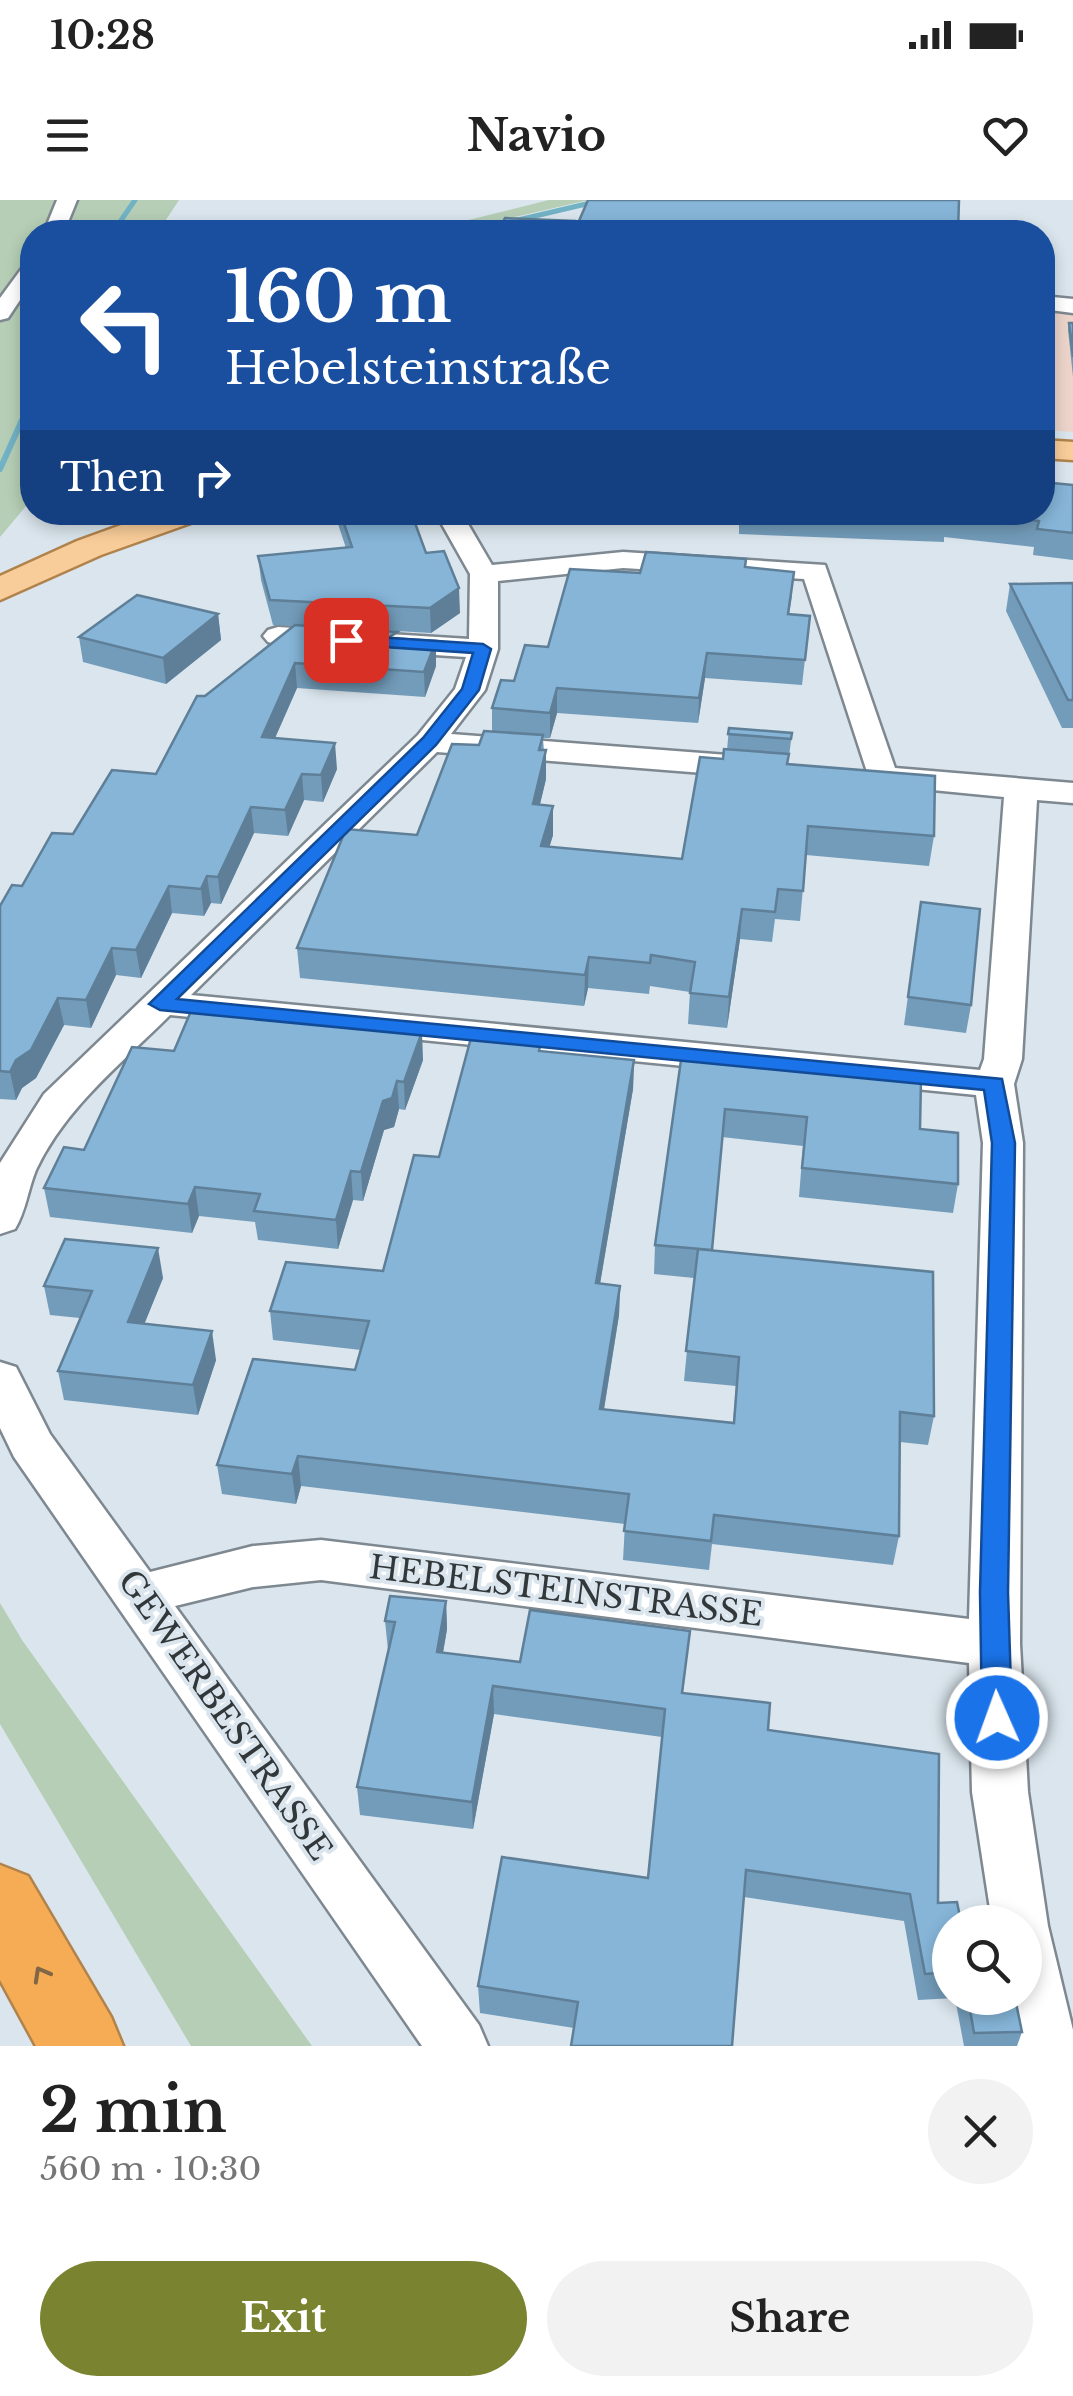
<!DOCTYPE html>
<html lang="en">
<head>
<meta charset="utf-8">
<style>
	:root { --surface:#fff; --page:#f2f2f2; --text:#222; --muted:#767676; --accent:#7a8430 }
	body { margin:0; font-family:"Libre Baskerville",serif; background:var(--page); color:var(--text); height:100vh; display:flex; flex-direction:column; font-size:38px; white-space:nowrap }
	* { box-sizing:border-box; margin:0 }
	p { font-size:32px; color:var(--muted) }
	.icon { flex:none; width:55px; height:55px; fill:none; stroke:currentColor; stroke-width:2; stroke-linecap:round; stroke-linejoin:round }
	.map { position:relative; height:1846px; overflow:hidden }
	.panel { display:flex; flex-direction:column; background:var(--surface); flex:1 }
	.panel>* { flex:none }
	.guide { position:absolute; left:20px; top:20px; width:1035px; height:305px; border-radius:40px; box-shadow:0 5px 15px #0003; background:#1a4fa0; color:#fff; overflow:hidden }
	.fabs { position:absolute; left:932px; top:1705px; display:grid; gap:20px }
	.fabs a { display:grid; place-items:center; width:110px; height:110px; border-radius:50%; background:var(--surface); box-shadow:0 5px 15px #0003; font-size:50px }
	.pin { position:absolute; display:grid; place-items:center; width:85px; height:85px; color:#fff; margin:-42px; border-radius:20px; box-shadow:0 5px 15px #0006 }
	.me { position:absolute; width:110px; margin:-55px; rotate:358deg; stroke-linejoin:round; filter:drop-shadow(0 0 8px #0008) }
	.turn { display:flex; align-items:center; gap:35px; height:210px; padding:0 40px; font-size:45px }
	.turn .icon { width:130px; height:130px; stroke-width:2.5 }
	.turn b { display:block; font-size:70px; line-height:85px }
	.then { display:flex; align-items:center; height:95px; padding:0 40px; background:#0003; gap:20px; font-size:38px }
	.round { display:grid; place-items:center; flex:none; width:105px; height:105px; border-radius:52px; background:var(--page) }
	.summary { display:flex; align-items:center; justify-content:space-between; height:170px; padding:0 40px }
	h1 { font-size:60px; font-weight:700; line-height:75px }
	.button { display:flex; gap:20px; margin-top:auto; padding:20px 40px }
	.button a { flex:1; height:115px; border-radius:60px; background:var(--accent); color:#fff; font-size:40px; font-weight:700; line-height:115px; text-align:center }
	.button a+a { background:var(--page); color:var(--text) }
	.status { display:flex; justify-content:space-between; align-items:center; height:70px; padding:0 50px; background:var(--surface); direction:ltr }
	.status svg { height:28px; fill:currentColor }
	header { display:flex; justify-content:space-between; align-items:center; height:130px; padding:0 40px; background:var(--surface); font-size:45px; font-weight:700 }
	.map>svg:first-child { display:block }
	.commercial { fill:#ecd4ca }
	.green { fill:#b5ceb5 }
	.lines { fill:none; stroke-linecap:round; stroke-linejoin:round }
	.stream-far1 { stroke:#72b2c5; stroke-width:5 }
	.stream { stroke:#72b2c5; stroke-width:6 }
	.minor-casing { stroke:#7e8890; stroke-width:5 }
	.major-casing { stroke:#b1834c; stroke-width:5 }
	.highway-casing { stroke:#b1834c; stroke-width:5 }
	.minor { fill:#fff; fill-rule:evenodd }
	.major { fill:#f9cd99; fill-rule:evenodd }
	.highway { fill:#f5ac55; fill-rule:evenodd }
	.wall { fill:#739cba }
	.shaded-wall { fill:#5e7f97 }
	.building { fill:#86b5d8; stroke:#5e7f97; stroke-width:2.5 }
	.oneway { stroke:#806645 }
	.route { fill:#1a73e8; stroke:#114b97; stroke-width:2.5 }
	.labels { text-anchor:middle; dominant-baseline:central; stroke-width:8; stroke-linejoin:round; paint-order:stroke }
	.near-street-label { font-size:32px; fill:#32373a; stroke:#dae5ed }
</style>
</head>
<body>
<div class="status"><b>10:28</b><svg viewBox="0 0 49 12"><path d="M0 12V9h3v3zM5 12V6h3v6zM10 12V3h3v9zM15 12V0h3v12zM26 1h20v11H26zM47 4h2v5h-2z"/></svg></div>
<header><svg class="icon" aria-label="menu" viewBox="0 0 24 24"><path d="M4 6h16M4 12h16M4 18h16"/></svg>Navio<svg class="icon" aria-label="heart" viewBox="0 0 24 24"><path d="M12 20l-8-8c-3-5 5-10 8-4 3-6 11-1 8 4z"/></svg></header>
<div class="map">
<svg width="1073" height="1846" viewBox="0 0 1073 1846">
	<rect width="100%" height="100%" fill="#dae5ed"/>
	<path class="commercial" d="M1042,106L1073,111V232L1043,230Z"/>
	<g class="green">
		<path d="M0,0H179L158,32H32V299L0,337Z"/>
		<path d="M549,0H589L449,32H420Z"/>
		<path d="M0,1403L22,1440L312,1846H191L0,1524Z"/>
	</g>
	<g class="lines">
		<g class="stream-far1">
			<path d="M113,32L135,0"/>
			<path d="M467,32L603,0"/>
			<path d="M21,223L32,199"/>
		</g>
		<path class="stream" d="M0,269L22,220"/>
		<defs>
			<g id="minor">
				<path d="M57,0H77L64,32H44Z"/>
				<path d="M32,62V82L8,118L0,120V98L25,64Z"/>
				<path d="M1042,96L1073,99V113L1042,109Z"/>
				<path d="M435,312H461L492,365L623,352L825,365L895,568L1073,583V603L1037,600L1022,859L1014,884L1023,943L1020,1444L1028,1592L1048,1726L1073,1830V1846H1016L1007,1798H1025V1722H992L972,1592L969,1463L321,1380L253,1387L175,1406L479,1825L488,1846H422L14,1257L0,1228V1162L16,1167L50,1234L150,1372L253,1346L321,1340L969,1419L983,943L976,895L170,815C122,863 65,908 36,970C28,989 26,1011 15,1029L0,1034V963L44,894L418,535L455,489L466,457L278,445L268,442L263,436L268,430L278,427L469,439L470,374ZM623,368L804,379L871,584L1004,597L984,859L980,870L191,795L437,552L754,577L765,574L770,567L765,560L754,557L451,534L485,490L498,449V381Z"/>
			</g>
			<g id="major">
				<path d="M1042,240L1073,242V260L1042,258Z"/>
				<path d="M157,312H206L202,319L101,355L0,400V376L77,341Z"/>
			</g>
			<path id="highway" d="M0,1665L28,1676L111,1817L123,1846H36L0,1780Z"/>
		</defs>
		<use href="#minor" class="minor-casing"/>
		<use href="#major" class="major-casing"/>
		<use href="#highway" class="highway-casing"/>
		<use href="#minor" class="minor"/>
		<use href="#major" class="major"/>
		<use href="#highway" class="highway"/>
	</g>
	<g class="wall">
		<path d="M579,21L958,32H578Z"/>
		<path d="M1069,123H1073V177L1068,130Z"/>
		<path d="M1073,285V360L1033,355L1034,347L944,337V342L739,334V312H1042Z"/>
		<path d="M334,312H411L426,353L460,413L431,433L345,428L397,438L436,441V466L425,497L297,488L275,538L337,569L323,602L304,600L288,636L254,633L221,704L211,703L204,716L172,713L141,778L116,775L91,828L64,825L36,878L22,888L16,900L0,899V706L73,634L156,574L205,496L294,426L273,425L261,380L258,356L346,348Z"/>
		<path d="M746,367L792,396L789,414L810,416L802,485L705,478L698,523L557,513L550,538H543L546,579L540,604L553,606V635L549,647L682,659L727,550L729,528L792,533L788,564L934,636L929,666L806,655L800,721L775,719L772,742L740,739L727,828L688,824L690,792L650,786L649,794L588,788L584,806L300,778L297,748L417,635L479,545L492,531V508L514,481L548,447L640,373Z"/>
		<path d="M1073,383V528H1062L1006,411L1010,384Z"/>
		<path d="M218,414L221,440L166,484L83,462L79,437Z"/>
		<path d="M921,702L971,805L966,833L904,825Z"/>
		<path d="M541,852L634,860L633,889L600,1084L620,1086L619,1115L604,1210L733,1223L736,1186L684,1181L694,1078L654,1074L655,1045L681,860L920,929L958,984L953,1013L799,997L803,946L722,937L712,1051L934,1216L928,1245L900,1242L899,1336L893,1365L712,1344L709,1370L623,1360L625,1324L301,1286L296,1304L222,1294L217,1265L355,1170L361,1150L273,1140L270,1111L383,1071L439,957Z"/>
		<path d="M423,860L405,910L399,909L394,927L384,930L363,1001L353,1000L338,1049L258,1040L255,1022L199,1016L192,1033L50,1017L44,988L84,950Z"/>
		<path d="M163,1078L144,1124L216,1160L198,1215L64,1200L58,1171L80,1118L50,1115L44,1086Z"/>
		<path d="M446,1401L447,1429L443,1453L520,1462L690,1431L683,1493L768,1530L938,1703L950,1722V1798H1015L1022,1832L1017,1846H964L955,1798L918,1800L904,1721L744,1697L574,1828L480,1813L478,1786L648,1678L662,1537L494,1514L473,1629L360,1615L357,1587L388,1450L385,1421Z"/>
	</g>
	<g class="shaded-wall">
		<path d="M575,26V32H554Z"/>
		<path d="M521,312H614L521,322Z"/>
		<path d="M459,388L460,413L431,433L430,408Z"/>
		<path d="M218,414L221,440L166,484L163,458Z"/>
		<path d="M436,441V466L425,497L424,472Z"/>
		<path d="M707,453L705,478L698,523L699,498Z"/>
		<path d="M295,463L297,488L264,563L262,537Z"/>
		<path d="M557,488V513L550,538V513Z"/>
		<path d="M335,543L337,569L323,602L321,575Z"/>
		<path d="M546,550V579L533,633V604Z"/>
		<path d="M302,574L304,600L288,636L285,610Z"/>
		<path d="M553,606V635L541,676V646Z"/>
		<path d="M251,607L254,633L221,704L218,677Z"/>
		<path d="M207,676L211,703L204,716L201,689Z"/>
		<path d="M169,686L172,713L141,778L136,750Z"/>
		<path d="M742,709L740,739L727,828L729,797Z"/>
		<path d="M112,748L116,775L91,828L86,800Z"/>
		<path d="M589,757L588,788L584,806L585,775Z"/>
		<path d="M58,798L64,825L36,878L22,888L16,900L10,872L16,860Z"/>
		<path d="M422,832L423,860L405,910L404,882Z"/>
		<path d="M634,860L633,889L595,1113L596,1083Z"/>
		<path d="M397,881L399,909L394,927L384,930L363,1001L361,972L383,901Z"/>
		<path d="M351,971L353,1000L338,1049L336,1020Z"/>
		<path d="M195,987L199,1016L192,1033L188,1004Z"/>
		<path d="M158,1048L163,1078L133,1152L128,1122Z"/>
		<path d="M620,1086L619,1115L599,1239L600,1209Z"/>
		<path d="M212,1131L216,1160L198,1215L193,1185Z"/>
		<path d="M298,1256L301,1286L296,1304L292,1274Z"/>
		<path d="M446,1401L447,1429L438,1481L437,1452Z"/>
		<path d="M493,1486L494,1514L473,1629L472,1602Z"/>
	</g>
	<g class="building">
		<path d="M588,0H959L958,32H753L708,31L579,21Z"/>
		<path d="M505,18L575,21V26L554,32H497Z"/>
		<path d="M438,23L461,32H399Z"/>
		<path d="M1069,123H1073V157Z"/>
		<path d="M1042,282L1073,285V333L1037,329L1039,321L962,312H1042Z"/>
		<path d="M340,312H411L426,353L444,351L459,388L430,408L270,400L258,356L352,347Z"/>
		<path d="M860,312H947V316Z"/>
		<path d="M646,352L746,359L745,367L794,372L788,414L810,416L805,460L707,453L699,498L557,488L550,513L492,508L501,480L514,481L525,445L548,447L570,369L640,373Z"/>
		<path d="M1073,383V500H1068L1010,384Z"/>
		<path d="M137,395L218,414L163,458L79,437Z"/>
		<path d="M295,425L397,432L388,438L436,441L424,472L295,463L262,537L335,543L321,575L302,574L285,610L251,607L218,677L207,676L201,689L169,686L136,750L112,748L86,800L58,798L31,850L16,860L10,872L0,871V706L12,685L22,686L52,633L73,634L112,570L156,574L197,496H205Z"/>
		<path d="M729,528L792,533L791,539L728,534Z"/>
		<path d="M484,531L543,535L539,550H546L533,604L553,606L541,646L682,659L700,557L723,559L724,549L789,554L787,564L935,576L934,636L808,626L803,691L778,689L775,712L742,709L729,797L690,793L695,762L651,755L650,763L589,757L585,775L297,748L346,629L417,635L452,544L479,545Z"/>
		<path d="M921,702L980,709L971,805L908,797Z"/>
		<path d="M191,811L422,832L404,882L397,881L392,898L383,901L361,972L351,971L336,1020L254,1011L260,994L195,987L188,1004L44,988L64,947L84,950L132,847L174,851Z"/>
		<path d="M472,834L541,840L539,851L634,860L596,1083L620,1086L600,1209L734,1223L739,1157L686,1151L698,1049L933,1072L934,1216L900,1212L899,1336L714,1315L711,1341L624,1331L629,1294L298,1256L292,1274L217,1265L253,1159L355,1170L369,1121L270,1111L286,1062L383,1071L414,955L439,957Z"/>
		<path d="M681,860L921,880L920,929L958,933V984L802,968L807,917L725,909L712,1050L655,1045Z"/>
		<path d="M65,1039L158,1048L128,1122L212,1131L193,1185L58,1171L92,1091L44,1086Z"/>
		<path d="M390,1396L446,1401L437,1452L520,1462L530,1410L690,1431L682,1493L770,1503L768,1530L939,1554L938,1703L957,1702L961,1722H950V1772L925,1774L910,1694L746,1670L732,1846H571L578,1802L478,1786L502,1657L648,1678L665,1509L493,1486L472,1602L357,1587L395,1422L385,1421Z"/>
		<path d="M968,1798H1015L1022,1832L974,1833Z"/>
	</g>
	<defs><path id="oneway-chevron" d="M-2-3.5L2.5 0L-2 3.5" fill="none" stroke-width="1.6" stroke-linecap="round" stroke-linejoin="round" transform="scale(2.5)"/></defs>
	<use class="oneway" href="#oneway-chevron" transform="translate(41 1774) rotate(-119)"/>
	<path class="route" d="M346,435L483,444L491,449L479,490L436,545L177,799L1002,879L1015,943L1008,1392L1012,1518L1008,1527L997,1531L986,1527L982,1518L980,1392L992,943L984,890L160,810L149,804L423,538L462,489L473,453L340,444L338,440Z"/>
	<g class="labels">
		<g class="near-street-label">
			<text transform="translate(566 1391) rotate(7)">HEBELSTEINSTRASSE</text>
			<text transform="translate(225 1515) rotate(55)">GEWERBESTRASSE</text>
		</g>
	</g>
</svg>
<div class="fabs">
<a><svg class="icon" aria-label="search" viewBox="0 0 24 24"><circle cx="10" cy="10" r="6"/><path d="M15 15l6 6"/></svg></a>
</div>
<div class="pin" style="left:346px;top:440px;background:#d93025"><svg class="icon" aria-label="arrive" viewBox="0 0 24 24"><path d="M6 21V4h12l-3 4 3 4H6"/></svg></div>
<svg class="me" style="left:997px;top:1518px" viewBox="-20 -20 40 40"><circle r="17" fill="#1a73e8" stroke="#fff" stroke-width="3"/><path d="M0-11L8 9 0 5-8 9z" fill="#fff"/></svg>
<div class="guide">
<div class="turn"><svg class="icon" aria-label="left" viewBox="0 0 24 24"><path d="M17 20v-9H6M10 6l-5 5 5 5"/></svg><div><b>160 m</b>Hebelsteinstraße</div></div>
<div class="then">Then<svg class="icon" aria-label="right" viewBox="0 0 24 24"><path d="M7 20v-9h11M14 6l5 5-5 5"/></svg></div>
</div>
</div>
<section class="panel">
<div class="summary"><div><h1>2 min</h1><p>560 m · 10:30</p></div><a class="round"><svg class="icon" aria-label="close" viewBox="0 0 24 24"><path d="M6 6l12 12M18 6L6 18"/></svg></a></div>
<div class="button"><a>Exit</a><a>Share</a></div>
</section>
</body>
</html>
